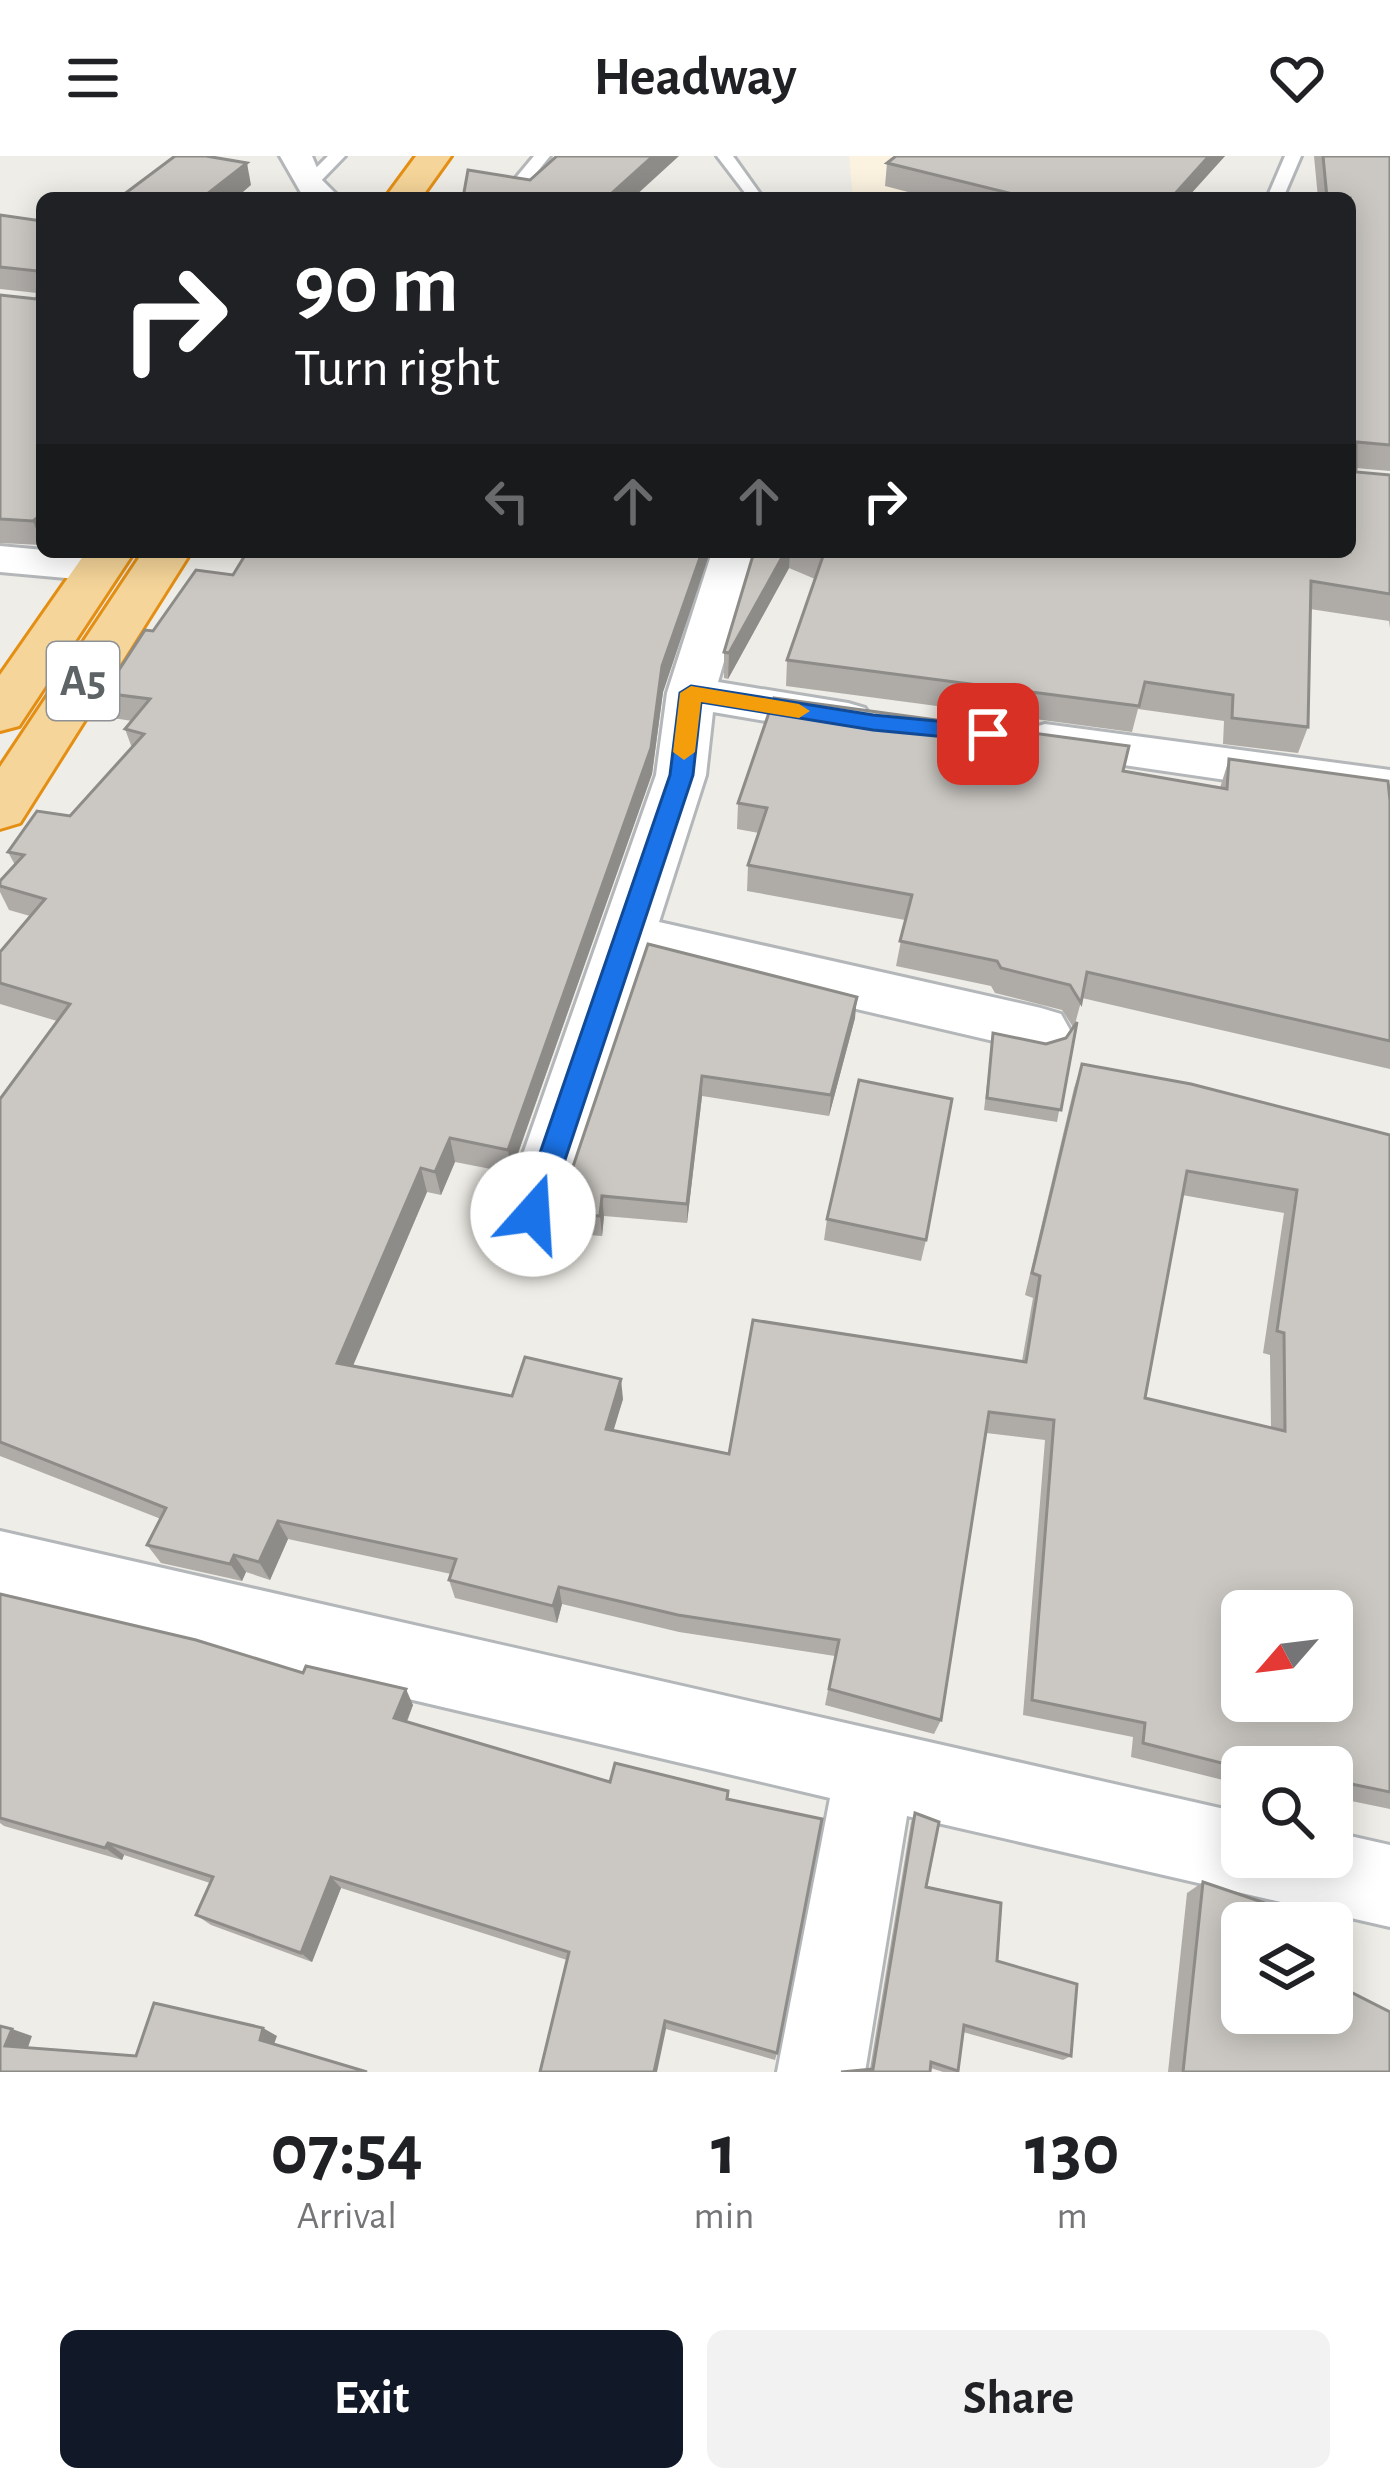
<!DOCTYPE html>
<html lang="en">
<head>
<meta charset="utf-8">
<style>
	:root { --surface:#fff; --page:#f2f2f2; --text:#202124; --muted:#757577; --accent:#111827 }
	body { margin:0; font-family:"Alegreya Sans",sans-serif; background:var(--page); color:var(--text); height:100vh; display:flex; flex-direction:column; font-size:45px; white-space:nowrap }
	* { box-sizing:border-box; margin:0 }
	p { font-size:39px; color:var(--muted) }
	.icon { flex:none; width:66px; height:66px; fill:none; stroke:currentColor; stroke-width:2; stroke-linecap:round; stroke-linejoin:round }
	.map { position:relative; height:1916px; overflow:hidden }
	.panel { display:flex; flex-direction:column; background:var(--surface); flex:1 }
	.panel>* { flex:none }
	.guide { position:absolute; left:36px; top:36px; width:1320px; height:366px; border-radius:18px; box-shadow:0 6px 30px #0003; background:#202124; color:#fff; overflow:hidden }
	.needle { width:78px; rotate:242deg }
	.buttons { position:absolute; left:1221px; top:1434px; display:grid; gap:24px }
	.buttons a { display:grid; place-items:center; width:132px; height:132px; border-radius:18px; background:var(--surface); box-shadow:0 6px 30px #0003; font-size:60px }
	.pin { position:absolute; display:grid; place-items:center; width:102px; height:102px; color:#fff; margin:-51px; border-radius:24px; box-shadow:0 6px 18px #0006 }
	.me { position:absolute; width:132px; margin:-66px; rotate:19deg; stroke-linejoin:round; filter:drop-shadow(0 0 9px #0008) }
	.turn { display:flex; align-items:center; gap:42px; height:252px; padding:0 60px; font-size:54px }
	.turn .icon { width:156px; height:156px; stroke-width:2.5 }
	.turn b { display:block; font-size:84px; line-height:102px }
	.lanes { display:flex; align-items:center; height:114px; padding:0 60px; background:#0003; justify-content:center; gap:60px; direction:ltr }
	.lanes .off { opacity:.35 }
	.eta { display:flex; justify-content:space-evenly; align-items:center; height:204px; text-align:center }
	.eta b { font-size:72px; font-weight:700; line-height:84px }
	.cta { display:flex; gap:24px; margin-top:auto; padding:24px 60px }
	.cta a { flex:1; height:138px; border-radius:18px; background:var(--accent); color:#fff; font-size:48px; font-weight:700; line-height:138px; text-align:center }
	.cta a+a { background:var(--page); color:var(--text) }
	header { display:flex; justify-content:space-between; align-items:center; height:156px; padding:0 60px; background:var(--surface); font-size:54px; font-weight:700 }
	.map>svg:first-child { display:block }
	.commercial { fill:#fbf2e0 }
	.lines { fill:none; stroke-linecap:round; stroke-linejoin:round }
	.lane-casing { stroke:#b4b7ba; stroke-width:6 }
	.street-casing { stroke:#b4b7ba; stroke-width:6 }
	.highway-casing { stroke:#e48f13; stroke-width:6 }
	.lane { fill:#fff; fill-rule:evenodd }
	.street { fill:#fff; fill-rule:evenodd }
	.highway { fill:#f5d599; fill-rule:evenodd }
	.wall { fill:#afaca8; fill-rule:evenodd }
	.shaded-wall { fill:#8e8c88 }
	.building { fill:#cbc8c3; stroke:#8e8c88; stroke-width:3; fill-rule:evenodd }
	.route { fill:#1a73e8; stroke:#114b97; stroke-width:3 }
	.slow { fill:#f59e0b }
	.labels { text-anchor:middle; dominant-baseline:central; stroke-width:10; stroke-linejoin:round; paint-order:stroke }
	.shield { fill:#fff; stroke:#8e9294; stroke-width:3 }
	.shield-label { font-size:45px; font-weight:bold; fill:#5e6366 }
</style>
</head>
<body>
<header><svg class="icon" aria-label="menu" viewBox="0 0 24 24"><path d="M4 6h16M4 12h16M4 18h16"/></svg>Headway<svg class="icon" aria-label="heart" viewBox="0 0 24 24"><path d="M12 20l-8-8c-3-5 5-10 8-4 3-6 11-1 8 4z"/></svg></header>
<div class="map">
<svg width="1390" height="1916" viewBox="0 0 1390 1916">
	<rect width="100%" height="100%" fill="#efede7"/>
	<path class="commercial" d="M849,0H901L1186,42H853Z"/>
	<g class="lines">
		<defs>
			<g id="lane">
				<path d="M328,0H345L314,32H302V26Z"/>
				<path d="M534,0H550L516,42H499Z"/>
				<path d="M717,0H733L763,42H749Z"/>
				<path d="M1285,0H1301L1283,42H1267Z"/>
			</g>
			<g id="street">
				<path d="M280,0H312L322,24L340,42H304Z"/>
				<path d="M0,390L99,399L115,403L121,412L115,421L99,425L0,416Z"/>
				<path d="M712,396H756L718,526L848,547L865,552L872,563L865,574L848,579L713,556L706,619L659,766L1041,852L1061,858L1070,874L1061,890L1041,896L646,804L564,1058L555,1077L533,1084L511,1077L502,1058L656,619L667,537Z"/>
				<path d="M1045,568L1390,614V648L1028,595L1021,584L1028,573Z"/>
				<path d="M0,1375L1242,1657V1701H1332V1676L1390,1689V1771L907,1660L865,1916H777L830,1642L0,1447Z"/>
			</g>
			<g id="highway">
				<path d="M416,0H451L421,42H385Z"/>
				<path d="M86,396H134L19,570L0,575V519Z"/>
				<path d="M143,396H191L20,667L0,673V611Z"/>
			</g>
		</defs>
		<use href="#lane" class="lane-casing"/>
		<use href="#street" class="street-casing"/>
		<use href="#highway" class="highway-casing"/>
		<use href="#lane" class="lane"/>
		<use href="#street" class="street"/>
		<use href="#highway" class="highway"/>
	</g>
	<g class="wall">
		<path d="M896,0H1225L1187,42H931L885,30L887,7Z"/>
		<path d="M1314,0H1390V315L1356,312V316L1390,319V472L1389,465L1310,453L1308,571L1298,597L1223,588L1224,565L1138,553L1132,576L786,530L787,504L815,423L789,412L728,523L724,522V496L754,396H1350V42H1318Z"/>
		<path d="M0,59L42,65V389L0,387V139L37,143V137L0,133Z"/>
		<path d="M247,396H710L663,536L652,618L511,1017L455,1006L441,1039L427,1036L353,1210L512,1240L623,1243L613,1274L729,1298L1022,1205L1033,1142L1025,1139L1074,932L1082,908L1390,979V1653L1332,1641V1611H1242V1622L1228,1619L1223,1624L1131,1601L1133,1581L1023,1559L1045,1284L986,1277L941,1564L934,1578L825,1549L835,1500L679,1476L562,1448L557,1467L455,1442L449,1424L451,1418L288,1383L270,1424L246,1416L242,1425L161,1407L147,1389L161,1363L0,1300V943L57,865L0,848V796L30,760L9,754L0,736V725L15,709L8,696L70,660L132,592L125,573L132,565L113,562L104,537L153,475L233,419ZM1182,1039L1284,1057L1263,1197L1270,1199L1271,1271L1145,1242Z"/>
		<path d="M1229,603L1390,645V913L1082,842L1075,868L1057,966L984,954L993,877L1046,888L1066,882L1073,871L1062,854L995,837L991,830L896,810L905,764L747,735L748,709L759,677L737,673L738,647L1123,615L1220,632Z"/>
		<path d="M648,788L855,862L829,960L702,940L687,1067L604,1060L602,1080L560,1077L557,1058Z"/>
		<path d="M827,1063L926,1084L921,1105L824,1084Z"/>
		<path d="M0,1438L303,1517L413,1549L407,1566L610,1626L728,1635V1644L777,1897L775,1904L666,1873L567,1804L341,1732L312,1806L211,1769L196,1759L210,1727L124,1699L122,1704L4,1670L0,1667Z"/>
		<path d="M915,1657L926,1731L997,1805L1071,1900L1063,1904L963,1876L957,1916H943L931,1912L870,1913L911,1666Z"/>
		<path d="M1203,1726L1341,1831L1390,1916H1168L1187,1737Z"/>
	</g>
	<g class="shaded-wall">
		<path d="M653,0H679L633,42L612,37Z"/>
		<path d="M1209,0H1225L1187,42L1172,41Z"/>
		<path d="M247,7L251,29L236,42H202Z"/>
		<path d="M42,358V389L33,365Z"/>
		<path d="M702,396H710L663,536L652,618L511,1017L508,994L662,510Z"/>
		<path d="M785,396H790L789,412L728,523L729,497Z"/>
		<path d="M857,841L855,862L829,960L831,939Z"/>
		<path d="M702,920V940L687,1067V1048Z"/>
		<path d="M450,982L455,1006L441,1039L435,1016Z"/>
		<path d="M421,1012L427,1036L345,1228L337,1207Z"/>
		<path d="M602,1040L604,1060L602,1080L600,1060Z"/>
		<path d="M621,1223L623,1243L608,1293L606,1273Z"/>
		<path d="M278,1365L288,1383L270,1424L259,1406Z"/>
		<path d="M234,1399L246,1416L242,1425L230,1408Z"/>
		<path d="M559,1431L562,1448L557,1467L553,1450Z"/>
		<path d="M406,1533L413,1549L402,1577L394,1562Z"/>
		<path d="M108,1687L124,1699L122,1704L105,1692Z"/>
		<path d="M331,1721L341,1732L312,1806L301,1797Z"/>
		<path d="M665,1865L666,1873L657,1916H654Z"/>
		<path d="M263,1872L277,1880L273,1891L260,1884Z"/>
		<path d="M12,1873L32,1880L26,1897L5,1890Z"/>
	</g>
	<g class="building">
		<path d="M175,0H206L247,7L202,42H119Z"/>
		<path d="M557,0H653L612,37L638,41L637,42H463L468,14L530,24Z"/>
		<path d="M896,0H1209L1172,41L1182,42H1021V40L887,7Z"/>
		<path d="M1323,0H1390V289L1356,286V316L1390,319V438L1311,425L1308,571L1232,562L1233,539L1145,526L1139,550L787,504L823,400L813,396H1350V42H1327Z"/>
		<path d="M0,59L42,65V358L33,365L0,363V139L37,143L38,115L0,111Z"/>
		<path d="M247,396H702L662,510L651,592L508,994L450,982L435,1016L421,1012L337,1207L512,1240L525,1201L621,1223L606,1273L729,1298L753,1164L1026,1206L1040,1120L1032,1117L1082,908L1191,928L1390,979V1636L1332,1624V1611H1269L1238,1605L1237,1611L1143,1587L1145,1567L1032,1544L1054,1264L989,1256L941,1564L829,1533L839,1484L678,1459L559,1431L553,1450L449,1424L456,1403L278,1365L259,1406L234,1399L230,1408L147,1389L166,1352L0,1286V943L70,848L0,827V796L45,743L0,730V725L24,699L8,696L37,655L70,660L144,578L125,573L150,543L104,537L145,474L153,475L196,414L233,419ZM1187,1015L1297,1034L1277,1175L1284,1177L1285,1275L1145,1242ZM1242,1455H1332V1545H1242Z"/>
		<path d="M754,396H785L729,497L724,496Z"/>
		<path d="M774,542L1129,590L1123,615L1227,633L1229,603L1388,625L1390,645V885L1087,816L1081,847L1070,829L1001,812L997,805L900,785L912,739L748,709L767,652L738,647Z"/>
		<path d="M648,788L857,841L831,939L702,920L687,1048L602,1040L600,1060L557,1058Z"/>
		<path d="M1077,866L1061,954L987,942L993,877L1046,888L1066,882Z"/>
		<path d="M859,924L952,943L926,1084L827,1063Z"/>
		<path d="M0,1438L196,1484L303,1517L306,1510L406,1533L394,1562L610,1626L615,1607L728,1635L727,1643L822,1663L777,1897L665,1865L654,1916H540L569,1796L331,1721L301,1797L196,1759L213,1721L108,1687L105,1692L0,1662Z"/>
		<path d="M915,1657L939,1666L926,1731L1001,1747L997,1805L1077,1828L1071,1900L964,1869L958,1915L931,1906L930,1916H841L873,1913Z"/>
		<path d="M1203,1726L1324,1767H1242V1857H1332V1770L1345,1774L1341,1831L1390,1856V1916H1183Z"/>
		<path d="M154,1847L263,1872L260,1884L367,1916H0V1870L12,1873L5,1890L136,1900Z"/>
	</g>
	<path class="route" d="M691,530L873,559L988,570L1000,578L988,585L873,574L701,546L693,619L547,1058L533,1070L519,1058L670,619L680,537Z"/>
	<path class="slow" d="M691,530L799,548L810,555L799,562L701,546L695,596L684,604L673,596L680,537Z"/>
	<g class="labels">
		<rect class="shield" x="47" y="486" width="72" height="78" rx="9"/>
		<g class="shield-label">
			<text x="83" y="525">A5</text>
		</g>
	</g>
</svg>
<div class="buttons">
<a><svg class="needle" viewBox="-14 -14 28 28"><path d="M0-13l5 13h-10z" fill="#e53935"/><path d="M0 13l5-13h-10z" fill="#757577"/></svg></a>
<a><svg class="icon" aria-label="search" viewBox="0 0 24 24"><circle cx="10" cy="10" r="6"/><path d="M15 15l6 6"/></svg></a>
<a><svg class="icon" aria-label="layers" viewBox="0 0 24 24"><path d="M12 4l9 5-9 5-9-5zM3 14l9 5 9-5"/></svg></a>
</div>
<div class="pin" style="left:988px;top:578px;background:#d93025"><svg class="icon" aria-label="arrive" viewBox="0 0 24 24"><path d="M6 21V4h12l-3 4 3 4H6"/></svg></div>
<svg class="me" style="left:533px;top:1058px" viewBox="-20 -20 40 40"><circle r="19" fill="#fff"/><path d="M0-13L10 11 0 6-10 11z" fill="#1a73e8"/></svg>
<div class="guide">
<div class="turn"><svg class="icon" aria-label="right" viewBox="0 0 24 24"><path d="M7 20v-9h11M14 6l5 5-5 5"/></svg><div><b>90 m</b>Turn right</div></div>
<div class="lanes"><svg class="icon off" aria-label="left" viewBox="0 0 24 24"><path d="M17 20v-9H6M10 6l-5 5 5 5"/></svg><svg class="icon off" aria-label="ahead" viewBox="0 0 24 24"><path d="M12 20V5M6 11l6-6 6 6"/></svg><svg class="icon off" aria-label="ahead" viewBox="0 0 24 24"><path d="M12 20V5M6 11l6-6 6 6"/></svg><svg class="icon" aria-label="right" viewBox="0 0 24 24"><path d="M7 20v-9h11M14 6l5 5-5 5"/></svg></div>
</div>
</div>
<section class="panel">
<div class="eta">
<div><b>07:54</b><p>Arrival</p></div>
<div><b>1</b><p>min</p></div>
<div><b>130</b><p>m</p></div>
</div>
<div class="cta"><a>Exit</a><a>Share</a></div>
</section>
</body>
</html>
